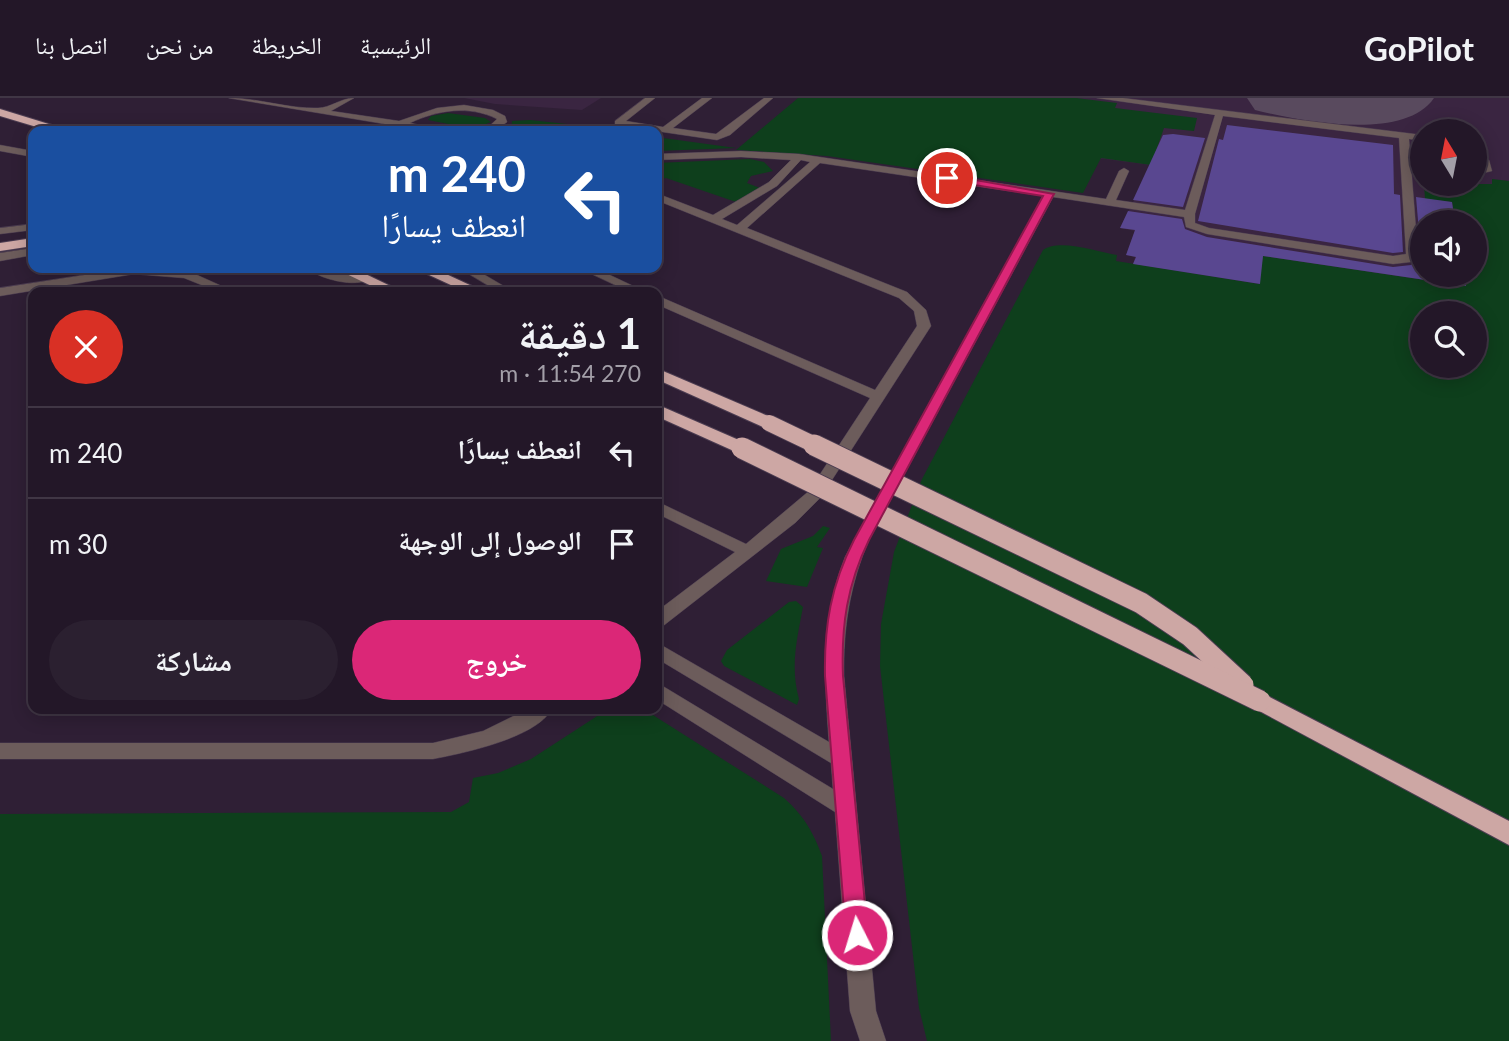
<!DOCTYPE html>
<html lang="ar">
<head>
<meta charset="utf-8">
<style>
	:root { --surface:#231728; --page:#2b2030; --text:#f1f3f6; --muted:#a39fa8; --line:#403645; --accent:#db2777 }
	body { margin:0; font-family:Lato,"Noto Naskh Arabic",sans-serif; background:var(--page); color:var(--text); direction:rtl; height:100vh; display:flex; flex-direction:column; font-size:26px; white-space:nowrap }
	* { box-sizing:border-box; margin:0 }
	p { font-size:23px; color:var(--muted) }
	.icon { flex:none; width:38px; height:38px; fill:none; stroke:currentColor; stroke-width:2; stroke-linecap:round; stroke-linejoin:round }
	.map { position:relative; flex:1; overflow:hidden; direction:ltr }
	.panel { position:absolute; left:28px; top:189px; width:634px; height:427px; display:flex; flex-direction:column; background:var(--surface); border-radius:14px; box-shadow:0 4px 18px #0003,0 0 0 2px var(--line); direction:rtl }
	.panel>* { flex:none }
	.hud { position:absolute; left:28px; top:28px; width:634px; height:147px; border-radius:14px; box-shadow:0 4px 18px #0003,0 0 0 2px var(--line); direction:rtl; background:#1a4fa0; color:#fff; overflow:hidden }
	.needle { width:46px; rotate:350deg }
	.fabs { position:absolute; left:1410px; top:21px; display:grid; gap:14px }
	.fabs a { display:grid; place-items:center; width:77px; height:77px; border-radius:50%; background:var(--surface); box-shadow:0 4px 18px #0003,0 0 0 2px var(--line); font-size:35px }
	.pin { position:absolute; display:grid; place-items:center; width:60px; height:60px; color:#fff; margin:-30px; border:4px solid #fff; border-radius:50%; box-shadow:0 2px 7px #0007 }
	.me { position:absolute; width:77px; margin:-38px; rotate:355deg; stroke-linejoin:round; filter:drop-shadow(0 0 5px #0008) }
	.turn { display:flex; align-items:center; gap:24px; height:147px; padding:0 21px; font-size:32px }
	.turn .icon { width:91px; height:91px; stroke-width:2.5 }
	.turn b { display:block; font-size:49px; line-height:60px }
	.round { display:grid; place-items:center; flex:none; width:74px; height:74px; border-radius:37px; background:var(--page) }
	.summary { display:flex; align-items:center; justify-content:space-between; height:119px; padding:0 21px }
	h1 { font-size:42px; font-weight:700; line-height:52px }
	.cta { display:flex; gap:14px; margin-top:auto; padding:14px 21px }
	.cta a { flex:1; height:80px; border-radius:42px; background:var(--accent); color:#fff; font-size:28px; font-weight:700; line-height:80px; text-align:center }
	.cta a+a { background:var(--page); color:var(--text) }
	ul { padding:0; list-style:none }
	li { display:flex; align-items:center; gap:21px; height:91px; padding:0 21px; border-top:2px solid var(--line) }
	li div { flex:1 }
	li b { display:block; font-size:26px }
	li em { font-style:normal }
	header { display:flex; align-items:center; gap:42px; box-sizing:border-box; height:98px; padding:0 35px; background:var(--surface); border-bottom:2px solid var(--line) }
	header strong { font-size:33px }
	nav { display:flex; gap:38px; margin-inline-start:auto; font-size:24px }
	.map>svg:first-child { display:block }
	.built { fill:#3a2541; fill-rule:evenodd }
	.green { fill:#0e3f1c; fill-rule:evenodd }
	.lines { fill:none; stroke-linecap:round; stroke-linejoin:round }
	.taxiway { fill:#594a5e; fill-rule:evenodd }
	.building { fill:#594790 }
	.minor-casing { stroke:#4b3c51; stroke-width:1 }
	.highway-casing { stroke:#4b3c51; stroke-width:2 }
	.minor { fill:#6c5c5b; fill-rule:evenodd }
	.highway { fill:#cda7a4; fill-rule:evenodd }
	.highway-bridge-far1-casing { stroke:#4b3c51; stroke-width:18; stroke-linecap:butt }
	.highway-bridge-casing { stroke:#4b3c51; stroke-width:23; stroke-linecap:butt }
	.highway-bridge-far1 { stroke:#cda7a4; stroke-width:16 }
	.highway-bridge { stroke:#cda7a4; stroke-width:21 }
	.route { fill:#db2777; stroke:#8e194d; stroke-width:2 }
</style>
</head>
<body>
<header>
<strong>GoPilot</strong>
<nav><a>الرئيسية</a><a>الخريطة</a><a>من نحن</a><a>اتصل بنا</a></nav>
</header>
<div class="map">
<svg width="1509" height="943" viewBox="0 0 1509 943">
	<rect width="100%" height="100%" fill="#2f1f35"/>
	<g class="built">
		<path d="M464,0H601L582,12L495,6Z"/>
		<path d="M865,0H1509V83L1492,82L1509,156L1475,215L1133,166L1135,159L1126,157L1135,133L1120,130L1134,102H1142L1151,67L1059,55ZM1423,33H1475V86H1423ZM1423,124H1475V177H1423Z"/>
	</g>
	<g class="green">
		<path d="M798,0H1076L1117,5L1115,10L1197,20L1194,33L1164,30L1151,67L1101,60L1083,95L827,58L736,52Z"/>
		<path d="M448,15L485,20L491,24L474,31L428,22L431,18Z"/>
		<path d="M530,22L604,30L612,32L511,33L512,23Z"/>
		<path d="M656,39L736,50L656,53Z"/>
		<path d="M750,61L764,64L773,73L751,78L747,85L760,90L736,104L666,80L656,83V65Z"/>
		<path d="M1492,81L1509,83V943H927L919,910L880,568L881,526L894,454L922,381L1043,152C1060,140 1097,154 1117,157L1116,163L1259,186L1263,158L1465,188L1464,177H1475V124H1455L1452,104L1425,101L1424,86H1492ZM1423,215H1475V268H1423Z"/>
		<path d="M823,428L830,430L817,449L823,450L807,489L766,483L781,451L813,438Z"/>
		<path d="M796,503L803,509C797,541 790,569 799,601L797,607L724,568L721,563L727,552L789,504Z"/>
		<path d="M608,611L645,612L784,700C803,717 813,733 822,758L831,943H0V716L451,714L469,704L473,680L498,675L531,661Z"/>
	</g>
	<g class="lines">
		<path class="taxiway" d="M1247,0H1434C1404,44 1300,23 1255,12Z"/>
	</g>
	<g class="building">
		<path d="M1227,27L1393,47L1394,96L1400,97L1403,154L1393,155L1198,123L1219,41L1223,42Z"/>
		<path d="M1173,36L1205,40L1183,109L1133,102L1163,37Z"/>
		<path d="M1416,99L1452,104L1455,124H1423V177H1464L1466,188L1263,158L1260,186L1133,166L1136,159L1126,157L1135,132L1120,130L1128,113L1182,121L1185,131L1207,139L1393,169L1411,167L1421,157Z"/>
	</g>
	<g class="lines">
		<defs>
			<g id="minor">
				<path d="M229,0C259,0 288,11 318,10C330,10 341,0 354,0L331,13L399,23L437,10L464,7L493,12L505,18L507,24L495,33H484L497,21C469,7 438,12 410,25L449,33H427Z"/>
				<path d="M645,0H655L626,23L663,29L702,0H712L673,30L716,36L764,0H773L730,37L717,42L615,27V23Z"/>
				<path d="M1097,0H1123L1423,37V43L1409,41L1418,157L1411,164L1393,166L1207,136L1186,129L1184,119L1053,99L869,442C850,486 843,530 844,578L876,913L886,943H860L850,913L835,714L656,601V584L833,691L831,665L656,560V544L829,644C824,580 821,520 845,459L1043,98L820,65L747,130L907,194L926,212L931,228L821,399L795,425L663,528L656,530V514L735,454L656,415V403L746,446L809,393L870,300L656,206V197L875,292L917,228L914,213L899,200L656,102V95L713,117L769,84L791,62L741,59L656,62V56L741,53L799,56L1106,101L1119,73L1124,70L1129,73L1116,102L1185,112L1215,17ZM1223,18L1399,40L1406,156L1393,158L1209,130L1195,125V116ZM801,62L810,64L737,127L722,121L777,88Z"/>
				<path d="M1475,43L1483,45L1485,47L1475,49Z"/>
				<path d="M0,47L33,53V59L0,53Z"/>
				<path d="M1484,59L1489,62L1492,73L1475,77V71L1481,70L1479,62Z"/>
				<path d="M33,126V132L0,136V130Z"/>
				<path d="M33,150V157L0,163V155Z"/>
				<path d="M130,170L186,172L235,194H219L184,180L134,176L0,198V190Z"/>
				<path d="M306,170C314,170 367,177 371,180C356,191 320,181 306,170Z"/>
				<path d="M459,170H473L514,194H499Z"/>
				<path d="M579,170H595L646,194H630Z"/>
				<path d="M528,611H552C536,640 464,655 433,661H0V645H433L483,633Z"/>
			</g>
			<g id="highway">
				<path d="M0,11L65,31L67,33H50L0,18Z"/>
				<path d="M33,140V148L0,153V145Z"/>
				<path d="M334,170H353L403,194H384Z"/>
				<path d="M414,170H433L485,194H466Z"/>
				<path d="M656,270L775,321L778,325L769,330L763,329L656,281Z"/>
				<path d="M656,306L748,346L751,350L748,354H736L656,318Z"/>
				<path d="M1260,594L1509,723V747L1252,609L1248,603L1252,597Z"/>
			</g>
		</defs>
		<use href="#minor" class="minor-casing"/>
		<use href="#highway" class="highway-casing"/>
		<use href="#minor" class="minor"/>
		<use href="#highway" class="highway"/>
		<defs>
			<path id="highway-bridge-far1" d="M769,325L817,348"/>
			<g id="highway-bridge">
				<path d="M814,347L1141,505L1190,538L1243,587"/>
				<path d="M742,350L1260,603"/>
			</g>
		</defs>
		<use href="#highway-bridge-far1" class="highway-bridge-far1-casing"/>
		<use href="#highway-bridge" class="highway-bridge-casing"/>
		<use href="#highway-bridge-far1" class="highway-bridge-far1"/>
		<use href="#highway-bridge" class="highway-bridge"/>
	</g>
	<path class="route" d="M947,77L1054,96L869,442C847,487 841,528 843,578L868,837L864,844L857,847L849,844L846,837L825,578C824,528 831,487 854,442L1043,98L943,82Z"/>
</svg>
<div class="fabs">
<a><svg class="needle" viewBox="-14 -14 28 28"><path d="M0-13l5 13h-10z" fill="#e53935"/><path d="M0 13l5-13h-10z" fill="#a39fa8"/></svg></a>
<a><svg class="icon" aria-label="sound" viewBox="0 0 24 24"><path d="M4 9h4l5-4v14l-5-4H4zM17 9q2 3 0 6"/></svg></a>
<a><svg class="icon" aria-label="search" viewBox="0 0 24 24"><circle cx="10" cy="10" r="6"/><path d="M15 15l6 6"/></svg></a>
</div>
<div class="pin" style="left:947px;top:80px;background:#d93025"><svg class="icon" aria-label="arrive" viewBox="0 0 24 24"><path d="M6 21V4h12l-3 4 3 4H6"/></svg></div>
<svg class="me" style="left:857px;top:837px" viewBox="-20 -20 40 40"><circle r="17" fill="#db2777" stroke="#fff" stroke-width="3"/><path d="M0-11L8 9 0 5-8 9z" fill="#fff"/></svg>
<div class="hud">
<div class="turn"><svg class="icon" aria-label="left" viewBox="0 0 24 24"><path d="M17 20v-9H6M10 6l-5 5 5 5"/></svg><div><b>240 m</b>انعطف يسارًا</div></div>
</div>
<section class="panel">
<div class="summary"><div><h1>1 دقيقة</h1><p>270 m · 11:54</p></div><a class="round" style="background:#d93025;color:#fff"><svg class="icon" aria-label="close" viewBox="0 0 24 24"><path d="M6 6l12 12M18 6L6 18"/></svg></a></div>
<ul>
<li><svg class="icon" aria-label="left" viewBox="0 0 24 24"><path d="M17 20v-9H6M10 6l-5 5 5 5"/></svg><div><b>انعطف يسارًا</b></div><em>240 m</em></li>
<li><svg class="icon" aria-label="arrive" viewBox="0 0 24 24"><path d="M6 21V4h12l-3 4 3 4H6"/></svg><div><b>الوصول إلى الوجهة</b></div><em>30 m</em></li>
</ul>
<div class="cta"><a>خروج</a><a>مشاركة</a></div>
</section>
</div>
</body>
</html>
